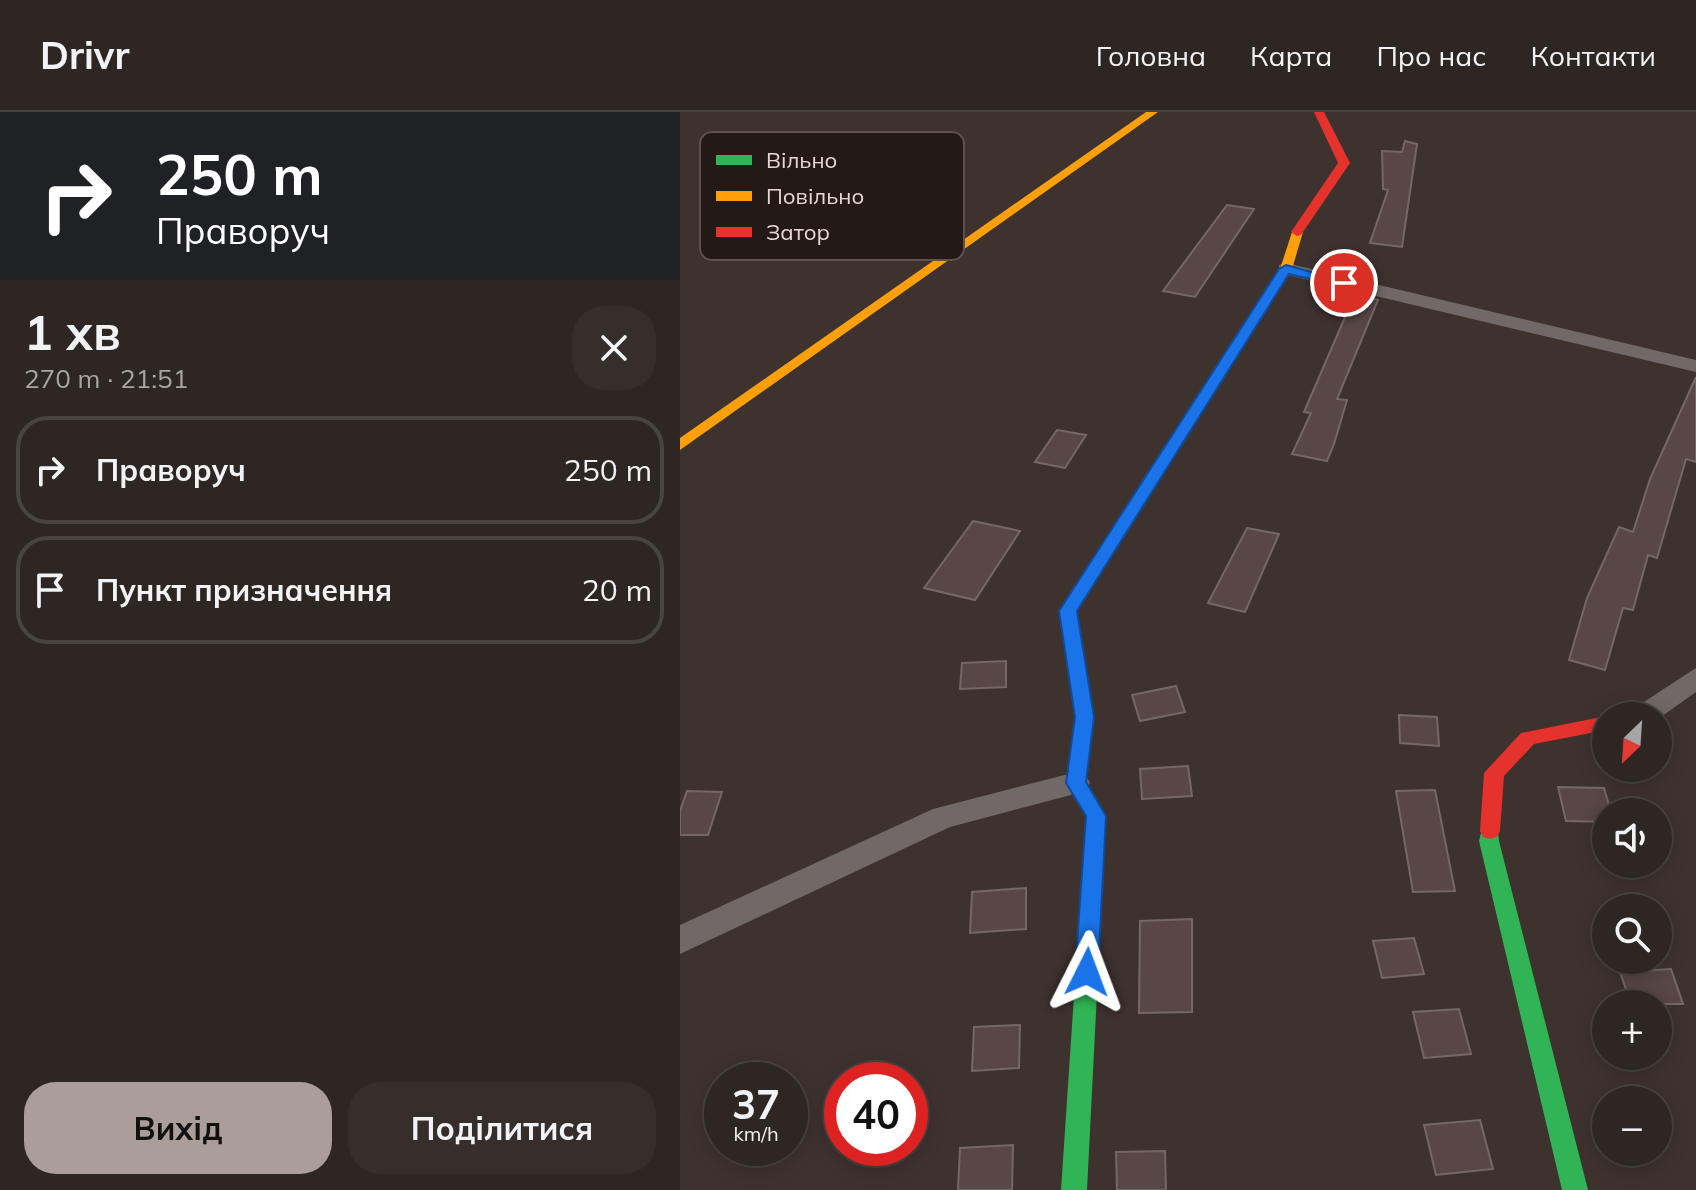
<!DOCTYPE html>
<html lang="uk">
<head>
<meta charset="utf-8">
<style>
	:root { --surface:#2e2623; --page:#362e2b; --text:#f1f3f6; --muted:#a7a5a6; --line:#494341; --accent:#ab9d9a }
	body { margin:0; font-family:Mulish,sans-serif; background:var(--page); color:var(--text); height:100vh; display:flex; flex-direction:column; font-size:30px; white-space:nowrap }
	* { box-sizing:border-box; margin:0 }
	p { font-size:26px; color:var(--muted) }
	.icon { flex:none; width:44px; height:44px; fill:none; stroke:currentColor; stroke-width:2; stroke-linecap:round; stroke-linejoin:round }
	.map { position:relative; flex:1; overflow:hidden }
	.details { display:flex; flex-direction:column; background:var(--surface); width:680px }
	.details>* { flex:none }
	.guide { background:#202124; color:#fff; overflow:hidden }
	.needle { width:52px; rotate:205deg }
	.tools { position:absolute; left:912px; top:590px; display:grid; gap:16px }
	.tools a { display:grid; place-items:center; width:80px; height:80px; border-radius:50%; background:var(--surface); box-shadow:0 4px 20px #0003,0 0 0 2px var(--line); font-size:40px }
	.speed { position:absolute; left:24px; top:950px; display:flex; gap:16px; font-size:40px; font-weight:700; text-align:center }
	.speed>* { display:grid; place-content:center; width:104px; height:104px; border-radius:50%; background:var(--surface); box-shadow:0 4px 20px #0003,0 0 0 2px var(--line); line-height:1 }
	.speed small { font-size:20px; font-weight:400 }
	.speed .limit { border:12px solid #d22; background:#fff; color:#111 }
	.pin { position:absolute; display:grid; place-items:center; width:68px; height:68px; color:#fff; margin:-34px; border:4px solid #fff; border-radius:50%; box-shadow:0 2px 8px #0007 }
	.me { position:absolute; width:88px; margin:-44px; rotate:3deg; stroke-linejoin:round; filter:drop-shadow(0 0 6px #0008) }
	.turn { display:flex; align-items:center; gap:28px; height:168px; padding:0 24px; font-size:36px }
	.turn .icon { width:104px; height:104px; stroke-width:2.5 }
	.turn b { display:block; font-size:56px; line-height:68px }
	.round { display:grid; place-items:center; flex:none; width:84px; height:84px; border-radius:32px; background:var(--page) }
	.summary { display:flex; align-items:center; justify-content:space-between; height:136px; padding:0 24px }
	h1 { font-size:48px; font-weight:700; line-height:60px }
	.action { display:flex; gap:16px; margin-top:auto; padding:16px 24px }
	.action a { flex:1; height:92px; border-radius:32px; background:var(--accent); color:#111; font-size:32px; font-weight:700; line-height:92px; text-align:center }
	.action a+a { background:var(--page); color:var(--text) }
	ul { padding:0; list-style:none }
	li { display:flex; align-items:center; gap:24px; height:108px; margin:0 16px 12px; padding:0 8px; border:4px solid var(--line); border-radius:32px }
	li div { flex:1 }
	li b { display:block; font-size:30px }
	li em { font-style:normal }
	header { display:flex; align-items:center; gap:48px; box-sizing:border-box; height:112px; padding:0 40px; background:var(--surface); border-bottom:2px solid var(--line) }
	header strong { font-size:38px }
	nav { display:flex; gap:44px; margin-inline-start:auto; font-size:28px }
	main { display:flex; flex:1; min-height:0 }
	.map>svg:first-child { display:block }
	.building { fill:#584744; stroke:#736865; stroke-width:2 }
	.lines { fill:none; stroke-linecap:round; stroke-linejoin:round }
	.street { fill:#706968; fill-rule:evenodd }
	.fast { fill:#30b455; fill-rule:evenodd }
	.slow { fill:#ff9f0a; fill-rule:evenodd }
	.jam { fill:#e5322d; fill-rule:evenodd }
	.route { fill:#1a73e8; stroke:#114b97; stroke-width:2 }
	.key { fill:#231917; stroke:#5e5250; stroke-width:2 }
	.key-label { font-size:22px; fill:#e6d7d4 }
</style>
</head>
<body>
<header>
<strong>Drivr</strong>
<nav><a>Головна</a><a>Карта</a><a>Про нас</a><a>Контакти</a></nav>
</header>
<main>
<section class="details">
<div class="guide">
<div class="turn"><svg class="icon" aria-label="right" viewBox="0 0 24 24"><path d="M7 20v-9h11M14 6l5 5-5 5"/></svg><div><b>250 m</b>Праворуч</div></div>
</div>
<div class="summary"><div><h1>1 хв</h1><p>270 m · 21:51</p></div><a class="round"><svg class="icon" aria-label="close" viewBox="0 0 24 24"><path d="M6 6l12 12M18 6L6 18"/></svg></a></div>
<ul>
<li><svg class="icon" aria-label="right" viewBox="0 0 24 24"><path d="M7 20v-9h11M14 6l5 5-5 5"/></svg><div><b>Праворуч</b></div><em>250 m</em></li>
<li><svg class="icon" aria-label="arrive" viewBox="0 0 24 24"><path d="M6 21V4h12l-3 4 3 4H6"/></svg><div><b>Пункт призначення</b></div><em>20 m</em></li>
</ul>
<div class="action"><a>Вихід</a><a>Поділитися</a></div>
</section>
<div class="map">
<svg width="1016" height="1078" viewBox="0 0 1016 1078">
	<rect width="100%" height="100%" fill="#3e322f"/>
	<g class="building">
		<path d="M725,29L737,32L722,135L690,131L708,78L703,77L702,39L722,40Z"/>
		<path d="M547,93L574,97L515,185L483,179Z"/>
		<path d="M675,182L698,188L657,287L667,288L654,332L647,349L612,342L631,301L624,300Z"/>
		<path d="M1016,265V350L1006,347L977,446L968,443L953,498L943,496L925,558L889,548L907,486L939,415L953,420L970,367Z"/>
		<path d="M377,318L406,323L385,356L355,350Z"/>
		<path d="M293,409L340,419L295,488L244,476Z"/>
		<path d="M567,416L599,422L565,500L528,491Z"/>
		<path d="M326,549V575L280,577L282,551Z"/>
		<path d="M496,574L505,600L460,609L452,583Z"/>
		<path d="M719,603L757,605L759,634L720,631Z"/>
		<path d="M508,654L512,684L462,687L460,657Z"/>
		<path d="M878,675L924,676L931,700H926V710L886,709Z"/>
		<path d="M755,678L775,779L733,780L716,679Z"/>
		<path d="M7,679L42,680L28,723H0V699Z"/>
		<path d="M346,776V817L290,821L292,780Z"/>
		<path d="M512,807V900L459,901L460,809Z"/>
		<path d="M734,826L744,862L702,866L693,829Z"/>
		<path d="M991,857L1003,892H951L940,860Z"/>
		<path d="M779,897L791,942L744,946L733,900Z"/>
		<path d="M340,913L339,956L292,959L294,915Z"/>
		<path d="M800,1008L813,1057L756,1063L744,1013Z"/>
		<path d="M333,1033L332,1078H278L280,1036Z"/>
		<path d="M485,1039L486,1078H437L436,1040Z"/>
	</g>
	<g class="lines">
		<g class="street">
			<path d="M606,151L1016,248V260L599,161V153Z"/>
			<path d="M1016,556V580L978,607V604H949L953,597Z"/>
			<path d="M396,660L406,663L410,671L406,679L270,715L0,842V813L253,697Z"/>
		</g>
		<g class="fast">
			<path d="M406,680L413,682L426,704L407,1078H381L406,705L396,688L399,682Z"/>
			<path d="M810,711L817,713L819,729L908,1078H882L799,729L803,713Z"/>
		</g>
		<g class="slow">
			<path d="M466,0H478L0,338V326Z"/>
			<path d="M613,117L623,120L612,157L397,499L414,605L406,671L416,688L413,694L406,696L399,694L386,671L396,605L379,499L600,157Z"/>
		</g>
		<g class="jam">
			<path d="M634,0H644L670,51L621,123L617,124L611,120L658,51Z"/>
			<path d="M926,604V618L854,632L824,664L820,719L817,725L810,727L803,725L800,719L804,661L841,621Z"/>
		</g>
	</g>
	<path class="route" d="M606,153L671,171L664,175L609,162L397,499L414,605L406,670L426,704L418,860L415,867L407,870L399,867L395,860L406,704L386,671L395,605L379,499L599,157Z"/>
	<rect x="20" y="20" width="264" height="128" rx="12" class="key"/>
	<rect x="36" y="43" width="36" height="10" fill="#30b455"/>
	<rect x="36" y="79" width="36" height="10" fill="#ff9f0a"/>
	<rect x="36" y="115" width="36" height="10" fill="#e5322d"/>
	<g class="key-label">
		<text x="86" y="56">Вільно</text>
		<text x="86" y="92">Повільно</text>
		<text x="86" y="128">Затор</text>
	</g>
</svg>
<div class="tools">
<a><svg class="needle" viewBox="-14 -14 28 28"><path d="M0-13l5 13h-10z" fill="#e53935"/><path d="M0 13l5-13h-10z" fill="#a7a5a6"/></svg></a>
<a><svg class="icon" aria-label="sound" viewBox="0 0 24 24"><path d="M4 9h4l5-4v14l-5-4H4zM17 9q2 3 0 6"/></svg></a>
<a><svg class="icon" aria-label="search" viewBox="0 0 24 24"><circle cx="10" cy="10" r="6"/><path d="M15 15l6 6"/></svg></a>
<a>+</a>
<a>−</a>
</div>
<div class="speed"><div>37<small>km/h</small></div><div class="limit">40</div></div>
<div class="pin" style="left:664px;top:171px;background:#d93025"><svg class="icon" aria-label="arrive" viewBox="0 0 24 24"><path d="M6 21V4h12l-3 4 3 4H6"/></svg></div>
<svg class="me" style="left:407px;top:860px" viewBox="-20 -20 40 40"><path d="M0-17L14 15 0 8-14 15z" fill="#1a73e8" stroke="#fff" stroke-width="4"/></svg>
</div>
</main>
</body>
</html>
